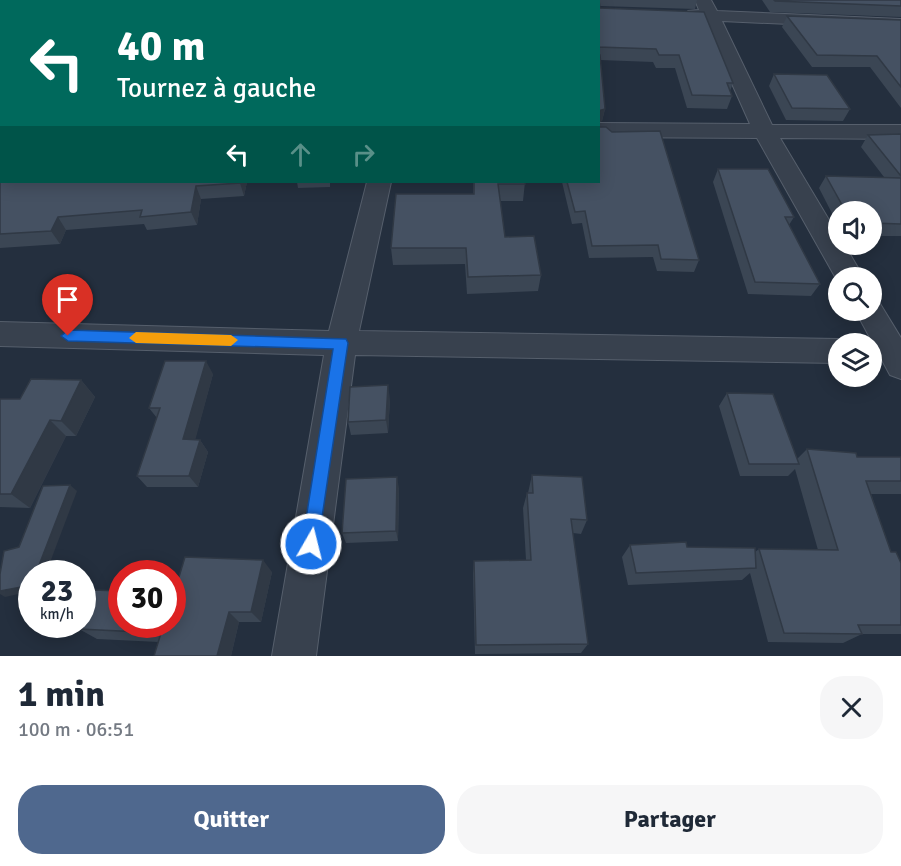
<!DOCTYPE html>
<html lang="fr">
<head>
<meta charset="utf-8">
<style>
	:root { --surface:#fff; --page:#f6f6f7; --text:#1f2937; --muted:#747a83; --accent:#4f688e }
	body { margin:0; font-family:Signika,sans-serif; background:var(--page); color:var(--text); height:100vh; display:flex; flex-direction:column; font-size:22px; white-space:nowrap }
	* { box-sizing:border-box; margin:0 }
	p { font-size:20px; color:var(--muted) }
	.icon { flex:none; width:33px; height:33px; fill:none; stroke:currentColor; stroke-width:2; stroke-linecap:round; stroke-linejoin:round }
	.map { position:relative; height:656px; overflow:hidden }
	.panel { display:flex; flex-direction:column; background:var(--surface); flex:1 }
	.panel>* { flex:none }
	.guide { position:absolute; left:0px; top:0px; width:600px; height:183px; box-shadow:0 3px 15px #0003; background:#00695c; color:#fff; overflow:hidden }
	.tools { position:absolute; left:828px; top:201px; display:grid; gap:12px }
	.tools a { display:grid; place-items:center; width:54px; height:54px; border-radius:50%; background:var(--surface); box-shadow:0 3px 15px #0003; font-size:30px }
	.speed { position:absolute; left:18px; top:560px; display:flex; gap:12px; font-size:30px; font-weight:700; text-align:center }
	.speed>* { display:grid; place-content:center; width:78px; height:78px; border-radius:50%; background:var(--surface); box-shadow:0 3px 15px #0003; line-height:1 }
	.speed small { font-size:15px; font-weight:400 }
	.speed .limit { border:9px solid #d22; background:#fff; color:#111 }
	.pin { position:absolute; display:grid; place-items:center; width:51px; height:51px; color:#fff; margin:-62px -26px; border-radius:50% 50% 50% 0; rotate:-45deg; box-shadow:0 0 6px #0007 }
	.pin .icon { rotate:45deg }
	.me { position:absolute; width:66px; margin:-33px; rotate:8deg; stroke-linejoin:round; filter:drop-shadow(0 0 4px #0008) }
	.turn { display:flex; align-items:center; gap:21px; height:126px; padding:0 18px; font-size:27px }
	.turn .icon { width:78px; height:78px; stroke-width:2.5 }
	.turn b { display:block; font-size:42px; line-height:51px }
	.lanes { display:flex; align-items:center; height:57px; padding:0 18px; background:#0003; justify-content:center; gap:30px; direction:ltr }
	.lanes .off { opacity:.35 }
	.round { display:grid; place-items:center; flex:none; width:63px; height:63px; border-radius:24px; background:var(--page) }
	.summary { display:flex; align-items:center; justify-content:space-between; height:102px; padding:0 18px }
	h1 { font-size:36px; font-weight:700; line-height:45px }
	.action { display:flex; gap:12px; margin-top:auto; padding:12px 18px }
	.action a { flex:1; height:69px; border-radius:24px; background:var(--accent); color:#fff; font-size:24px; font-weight:700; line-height:69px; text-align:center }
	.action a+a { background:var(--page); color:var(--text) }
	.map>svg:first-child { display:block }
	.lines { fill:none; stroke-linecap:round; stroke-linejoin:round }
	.minor-casing { stroke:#565f6c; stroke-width:2 }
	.minor { fill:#38414e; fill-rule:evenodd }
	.wall { fill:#3b4654 }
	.shaded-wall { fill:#303945 }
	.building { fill:#455162; stroke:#303945; stroke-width:1.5 }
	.route { fill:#1a73e8; stroke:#114b97; stroke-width:1.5 }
	.slow { fill:#f59e0b }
</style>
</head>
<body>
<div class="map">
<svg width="901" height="656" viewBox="0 0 901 656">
	<rect width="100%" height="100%" fill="#242f3e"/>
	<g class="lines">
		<defs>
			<g id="minor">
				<path d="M9,0H26L8,2Z"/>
				<path d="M411,0H427L410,2Z"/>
				<path d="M695,0H711L717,11L901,19V29L722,21L772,125H901V139L780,138L838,235V244H844L864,278H838V282L757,138L598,137V123L750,124L704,21L688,19L685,15L688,11L699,10Z"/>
				<path d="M2,136V151L0,152V137Z"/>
				<path d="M367,182H391L359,331L838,339L850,344H838V363L355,355L316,656H272L324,355L0,346V322L329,331Z"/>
				<path d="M872,300L879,302L901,338V379L890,375L855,310H872Z"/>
			</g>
		</defs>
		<use href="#minor" class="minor-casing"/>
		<use href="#minor" class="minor"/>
	</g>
	<g class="wall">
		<path d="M579,0H697L695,9L600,6V8L733,83L730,91L732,96L727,109L687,108L675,68H656L653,62L600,60L605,109L602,121L599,122V127L699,260L694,272L657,271L653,257L589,258L582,223L572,224L562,182H598V2H579Z"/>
		<path d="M762,0H901V17L770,12Z"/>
		<path d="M787,16L901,20V108L870,67H812L782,27Z"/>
		<path d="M774,74L850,109L843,121L786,120L769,86Z"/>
		<path d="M901,134V236H872V212H838V225L819,188L826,176L884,177L861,147L868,135Z"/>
		<path d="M0,163L247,182L244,196L201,199L197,225L147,230L144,224L66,230L60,244L0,248Z"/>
		<path d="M718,169L794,217L789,225L820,284L811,296L748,294L713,182Z"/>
		<path d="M297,182H330V187L298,188Z"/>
		<path d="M473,182H525L523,201H500L505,237L541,275L538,291L467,294L465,264L393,265L391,248L473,194Z"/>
		<path d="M213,374L195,439L200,440L208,452L198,487H147L137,476L157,418L149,408Z"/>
		<path d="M81,380L95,397L76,436H66L30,508L0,507V399H20Z"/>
		<path d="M727,393L797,459L807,449L857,457H901V494H871L891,552L901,563V634H862L843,643L768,642L750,573L742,580L628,585L622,557L630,545L687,547L755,552L759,549L818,550L795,469L788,476H740L719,406Z"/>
		<path d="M390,399L388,433L351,435L348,422Z"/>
		<path d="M532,475L587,520L581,534L573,533L588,644L581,653L475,654L473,574L474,561L526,560L523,508L527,493H528Z"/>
		<path d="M399,488L398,541L346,543L342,533Z"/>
		<path d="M272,572L261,622H239L231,656H154L159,642L97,639L79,629L122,624L179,577Z"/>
	</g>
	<g class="shaded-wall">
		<path d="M2,106V129L0,131V108Z"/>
		<path d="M605,109L602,121L598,122V111Z"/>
		<path d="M240,182H247L244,196L240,183Z"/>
		<path d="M196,186L201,199L197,225L191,212Z"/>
		<path d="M58,217L66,230L60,244L51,231Z"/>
		<path d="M206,361L213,374L192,452L183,439Z"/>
		<path d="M81,380L95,397L76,436L61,421Z"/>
		<path d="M388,385L390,399L388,433L386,420Z"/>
		<path d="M50,420L66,436L30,508L11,494Z"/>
		<path d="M200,440L208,452L198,487L189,476Z"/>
		<path d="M397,477L399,488L398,541L396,531Z"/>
		<path d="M70,485L77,491L46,573H36Z"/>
		<path d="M263,560L272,572L261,622L251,612Z"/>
		<path d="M32,585V591L5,597L0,594V591Z"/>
		<path d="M229,612L239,622L231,656H217Z"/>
	</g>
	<g class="building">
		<rect x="248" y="0" width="90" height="2"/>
		<rect x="427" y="0" width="38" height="2"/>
		<path d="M583,0H599L600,8L704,12L733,83H727L732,96L692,95L679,55H659L656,49L598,47V2H584Z"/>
		<path d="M774,0H901V6L775,1Z"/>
		<path d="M787,16L901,20V87L877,56L817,55Z"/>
		<path d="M0,39H2V106L0,108Z"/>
		<path d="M598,55H600L605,109L598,111Z"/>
		<path d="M774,74L827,75L850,109L792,108Z"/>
		<path d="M598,117L599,127H606L612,132L660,131L699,260L661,259L658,245L592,246L585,211L575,212L567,182H598Z"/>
		<path d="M901,134V176L868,135Z"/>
		<path d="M0,163H2V182H240V183L196,186L191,212L140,217L142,210L58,217L51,231L0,234Z"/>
		<path d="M718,169H768L794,217H785L820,284L755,282Z"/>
		<path d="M826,176L901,178V224L872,223V212H846Z"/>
		<path d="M474,182H525V184H498L505,237L534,236L541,275L468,277L466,248H391L396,194H474Z"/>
		<path d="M165,361H206L183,439L200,440L189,476H137L160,408H149Z"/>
		<path d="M31,379L81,380L61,421L50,420L11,494H0V399H20Z"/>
		<path d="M388,385L386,420L348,422L350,387Z"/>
		<path d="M727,393L773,394L799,464H749Z"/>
		<path d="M807,449L856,453L857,457H901V481H866L891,552H896L901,563V625H858L862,634L784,633L759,549L838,550Z"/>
		<path d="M532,475L582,477L587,520L571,519L588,644L476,645L474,561L531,560L527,493H533Z"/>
		<path d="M397,477L396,531L342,533L346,479Z"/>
		<path d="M70,485L36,573H32V585L0,591V574L4,551L19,547L43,486Z"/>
		<path d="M686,542L687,547L755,548L756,568L636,573L630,545Z"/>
		<path d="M185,557L263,560L251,612H229L217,656H154L161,633L79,629L80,624H82V619L93,590L122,591V624H172V576L179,577Z"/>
	</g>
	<path class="route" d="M68,330L346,339L348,343L317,551L311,553L305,551L302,544L333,349L68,341L61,336Z"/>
	<path class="slow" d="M136,332L231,335L238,340L231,346L136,343L129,338Z"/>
</svg>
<div class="tools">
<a><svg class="icon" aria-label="sound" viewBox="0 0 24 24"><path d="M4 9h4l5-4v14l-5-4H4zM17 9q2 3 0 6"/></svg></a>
<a><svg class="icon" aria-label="search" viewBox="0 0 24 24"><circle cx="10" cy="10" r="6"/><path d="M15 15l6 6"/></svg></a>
<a><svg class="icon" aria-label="layers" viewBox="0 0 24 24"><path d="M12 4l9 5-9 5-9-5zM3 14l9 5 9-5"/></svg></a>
</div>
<div class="speed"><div>23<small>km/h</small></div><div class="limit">30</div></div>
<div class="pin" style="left:68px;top:336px;background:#d93025"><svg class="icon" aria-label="arrive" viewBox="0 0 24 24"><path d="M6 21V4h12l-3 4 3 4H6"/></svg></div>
<svg class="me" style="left:311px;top:544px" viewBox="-20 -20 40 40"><circle r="17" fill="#1a73e8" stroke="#fff" stroke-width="3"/><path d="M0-11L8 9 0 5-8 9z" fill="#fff"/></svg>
<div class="guide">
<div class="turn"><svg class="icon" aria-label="left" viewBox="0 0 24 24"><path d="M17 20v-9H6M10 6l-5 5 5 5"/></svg><div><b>40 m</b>Tournez à gauche</div></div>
<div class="lanes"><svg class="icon" aria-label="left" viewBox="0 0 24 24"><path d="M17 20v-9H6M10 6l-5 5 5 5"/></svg><svg class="icon off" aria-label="ahead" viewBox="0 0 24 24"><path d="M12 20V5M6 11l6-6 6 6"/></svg><svg class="icon off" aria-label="right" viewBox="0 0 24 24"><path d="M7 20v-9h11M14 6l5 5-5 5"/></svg></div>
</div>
</div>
<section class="panel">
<div class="summary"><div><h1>1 min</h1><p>100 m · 06:51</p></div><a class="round"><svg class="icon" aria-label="close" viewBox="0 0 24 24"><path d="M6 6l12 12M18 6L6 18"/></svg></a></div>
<div class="action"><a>Quitter</a><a>Partager</a></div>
</section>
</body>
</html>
